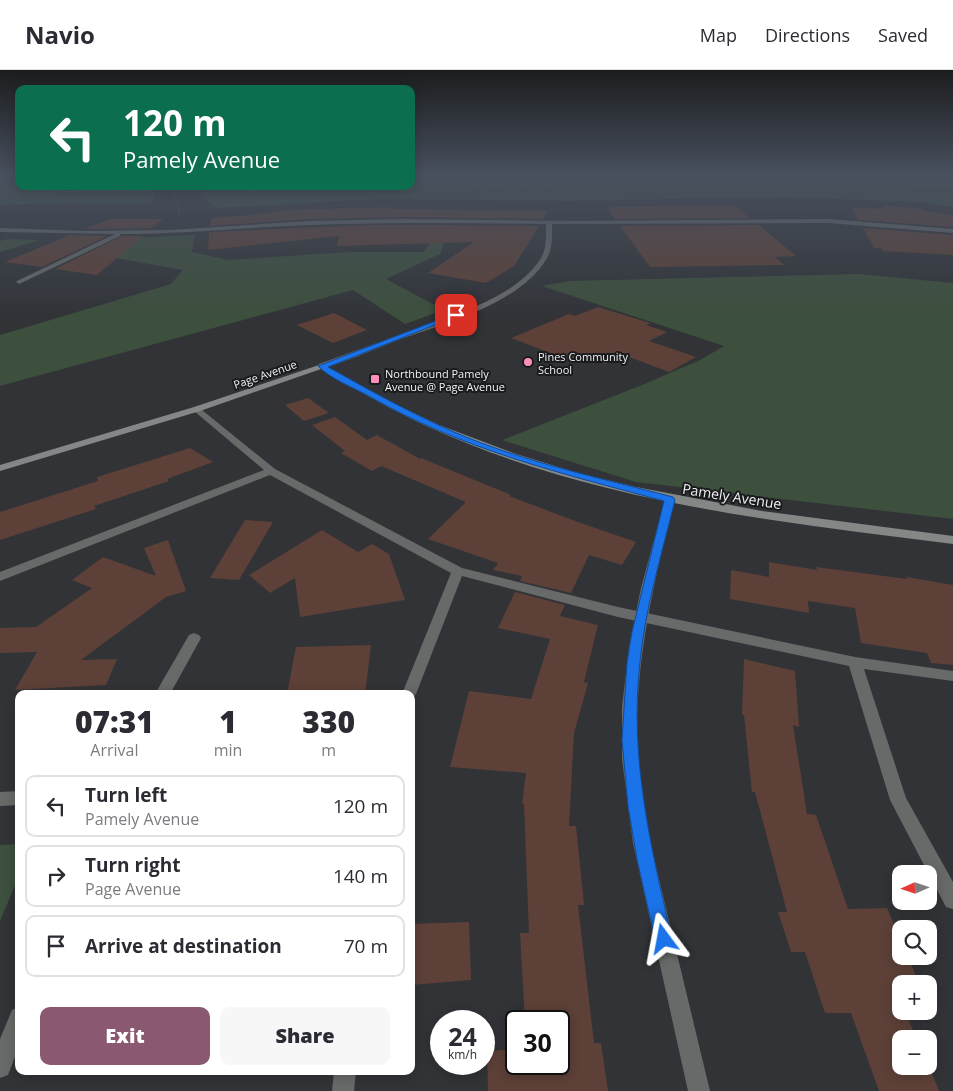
<!DOCTYPE html>
<html lang="en">
<head>
<meta charset="utf-8">
<style>
	:root { --surface:#fff; --page:#f7f7f7; --text:#2b2b33; --muted:#7c7c81; --line:#e1e1e2; --accent:#8a5870 }
	body { margin:0; font-family:"Open Sans",sans-serif; background:var(--page); color:var(--text); height:100vh; display:flex; flex-direction:column; font-size:19px; white-space:nowrap }
	* { box-sizing:border-box; margin:0 }
	p { font-size:16px; color:var(--muted) }
	.icon { flex:none; width:28px; height:28px; fill:none; stroke:currentColor; stroke-width:2; stroke-linecap:round; stroke-linejoin:round }
	.map { position:relative; flex:1; overflow:hidden }
	.side { position:absolute; left:15px; top:620px; width:400px; height:385px; display:flex; flex-direction:column; background:var(--surface); border-radius:10px; box-shadow:0 2px 12px #0003 }
	.side>* { flex:none }
	.banner { position:absolute; left:15px; top:15px; width:400px; height:105px; border-radius:10px; box-shadow:0 2px 12px #0003; background:#0b6e4f; color:#fff; overflow:hidden }
	.needle { width:32px; rotate:267deg }
	.buttons { position:absolute; left:892px; top:795px; display:grid; gap:10px }
	.buttons a { display:grid; place-items:center; width:45px; height:45px; border-radius:10px; background:var(--surface); box-shadow:0 2px 12px #0003; font-size:25px }
	.speed { position:absolute; left:430px; top:940px; display:flex; gap:10px; font-size:25px; font-weight:700; text-align:center }
	.speed>* { display:grid; place-content:center; width:65px; height:65px; border-radius:50%; background:var(--surface); box-shadow:0 2px 12px #0003; line-height:1 }
	.speed small { font-size:12px; font-weight:400 }
	.speed .limit { border:2px solid #111; border-radius:8px; background:#fff; color:#111 }
	.pin { position:absolute; display:grid; place-items:center; width:42px; height:42px; color:#fff; margin:-21px; border-radius:10px; box-shadow:0 2px 8px #0006 }
	.me { position:absolute; width:55px; margin:-28px; rotate:347deg; stroke-linejoin:round; filter:drop-shadow(0 0 4px #0008) }
	.turn { display:flex; align-items:center; gap:18px; height:105px; padding:0 25px; font-size:22px }
	.turn .icon { width:65px; height:65px; stroke-width:2.5 }
	.turn b { display:block; font-size:35px; line-height:42px }
	.eta { display:flex; justify-content:space-evenly; align-items:center; height:85px; text-align:center }
	.eta b { font-size:30px; font-weight:800; line-height:35px }
	.primary-button { display:flex; gap:10px; margin-top:auto; padding:10px 25px }
	.primary-button a { flex:1; height:58px; border-radius:10px; background:var(--accent); color:#fff; font-size:20px; font-weight:800; line-height:58px; text-align:center }
	.primary-button a+a { background:var(--page); color:var(--text) }
	ul { padding:0; list-style:none }
	li { display:flex; align-items:center; gap:15px; height:62px; margin:0 10px 8px; padding:0 15px; border:2px solid var(--line); border-radius:10px }
	li div { flex:1 }
	li b { display:block; font-size:19px }
	li em { font-style:normal }
	header { display:flex; align-items:center; gap:30px; box-sizing:border-box; height:70px; padding:0 25px; background:var(--surface); border-bottom:1px solid var(--line) }
	header strong { font-size:24px }
	nav { display:flex; gap:28px; margin-inline-start:auto; font-size:18px }
	.map>svg:first-child { display:block }
	.green { fill:#3d4f3d }
	.building { fill:#5d4138 }
	.lines { fill:none; stroke-linecap:round; stroke-linejoin:round }
	.path { stroke:#8b8d90; stroke-width:1; stroke-dasharray:0.5 1; stroke-linecap:butt }
	.lane { fill:#676a69; fill-rule:evenodd }
	.street { fill:#676a69; fill-rule:evenodd }
	.secondary { fill:#838887; fill-rule:evenodd }
	.route { fill:#1a73e8; stroke:#114b97 }
	.poi-dot { fill:#ff8ebb; stroke:#1a1b1d; stroke-width:2 }
	.labels { text-anchor:middle; dominant-baseline:central; stroke-width:4; stroke-linejoin:round; paint-order:stroke }
	.far-poi-label { font-size:11px; fill:#f0f1f4; stroke:#1a1b1d; text-anchor:start }
	.far-street-label { font-size:11px; fill:#f0f1f4; stroke:#1a1b1d }
	.street-label { font-size:14px; fill:#f0f1f4; stroke:#1a1b1d }
</style>
</head>
<body>
<header>
<strong>Navio</strong>
<nav><a>Map</a><a>Directions</a><a>Saved</a></nav>
</header>
<div class="map">
<svg width="953" height="1021" viewBox="0 0 953 1021">
	<rect width="100%" height="100%" fill="#313337"/>
	<g class="green">
		<path d="M0,104H19V116H157L152,134L64,133L0,135Z"/>
		<path d="M411,104H953V137L919,132L783,127L571,131L379,129L216,138L202,126L198,116H411Z"/>
		<path d="M441,155H451L440,184L386,209L444,240L405,254L353,220L0,316V265L171,214L183,200L93,184L128,168L195,165L192,182L228,190L350,182H424Z"/>
		<path d="M8,169L39,170L0,182V171Z"/>
		<path d="M859,204L953,213V449L636,412L502,370L642,315L700,290L724,276L542,216L569,211Z"/>
		<path d="M19,774V806L0,851V775Z"/>
	</g>
	<g class="building">
		<path d="M883,135L923,139V141L953,145V157L858,150L851,137L884,139Z"/>
		<path d="M666,136H736L750,148L615,149L607,137Z"/>
		<path d="M391,137V139L548,141L543,149L403,147L309,149L210,156L211,148L252,145L286,140Z"/>
		<path d="M110,149H163L152,158L85,159Z"/>
		<path d="M369,155H428L539,156L514,196L486,213L428,203L474,172L337,176L339,166L208,180L209,162Z"/>
		<path d="M759,155L796,186L775,187L784,195L650,197L620,156Z"/>
		<path d="M863,158L953,165V185L883,181L881,178H874Z"/>
		<path d="M70,165L107,166L42,197L5,192Z"/>
		<path d="M122,166H143L97,205L55,199Z"/>
		<path d="M598,237L650,253L646,255L667,262L649,271L696,287L669,302L624,285L605,294L587,286L580,289L576,287L569,290L511,268L569,244L575,246Z"/>
		<path d="M334,243L367,260L333,273L297,255Z"/>
		<path d="M308,328L329,343L304,351L285,335Z"/>
		<path d="M335,347L367,370L377,365L420,389L421,388L511,425L509,426L578,452L636,472L622,495L589,485L571,523L520,511L522,506L493,500L498,493L428,469L466,432L381,396L372,401L341,383L345,381L312,355Z"/>
		<path d="M190,378L213,392L167,409L169,411L94,436L96,439L0,470V442L98,411L97,407Z"/>
		<path d="M245,450L273,452L239,510L210,508Z"/>
		<path d="M322,460L358,482L372,474L389,484L405,530L300,547L295,508L270,523L249,505Z"/>
		<path d="M168,470L186,521L166,527L81,590L117,589L106,615L15,620L37,582L0,583V558L36,557L92,518L72,510L103,487L156,506L144,478Z"/>
		<path d="M769,492L817,500L816,497L907,509V507L953,515V595L931,593L927,583L861,573L855,538L808,531L809,543L730,529L731,500L769,507Z"/>
		<path d="M515,522L565,535L560,546L598,555L584,612L588,613L574,663L569,756H576L584,835H578L594,973H601L608,1021H488L487,981L516,979V994H559V951H525L520,863H529L524,734H522L526,703L450,697L469,621L531,629L550,569L498,558Z"/>
		<path d="M371,575L365,624H287L296,577Z"/>
		<path d="M744,589L795,601L799,657L793,655L807,744L816,745L848,839L887,838L901,871V886H908L919,914H901V941H920L905,942L917,969H901V996H929L939,1021H879L851,943H825L805,882H791L778,842H787L755,722H752L744,645H742Z"/>
		<path d="M469,852L471,910L411,915V854Z"/>
	</g>
	<g class="lines">
		<g class="path">
			<path d="M756,104L761,107L953,116"/>
			<path d="M411,108L471,114H569L656,104"/>
			<path d="M0,110L6,104"/>
			<path d="M168,116L174,121L180,142L178,146"/>
			<path d="M0,120C30,124 54,122 84,121C126,120 164,123 206,116"/>
		</g>
		<g class="lane">
			<path d="M197,336L275,399L462,498L618,537L855,587L953,601V611L864,599L906,728L953,812V839L946,837L890,730L849,596L618,547L462,506L416,624L411,629V624H402L451,503L270,405L0,511V502L264,400L194,341L192,339Z"/>
			<path d="M334,1001H356L354,1021H332Z"/>
		</g>
		<g class="street">
			<path d="M403,149L577,151L828,149L953,159V163L828,153L552,154C552,165 553,178 547,188C520,235 441,254 393,272C370,281 346,292 322,298H319V294C350,283 382,271 413,260C454,244 516,228 541,188C547,178 546,165 546,154C468,153 389,152 310,155C247,157 184,164 120,164V166L19,214L16,212L17,211L115,164L0,162V158L86,161L170,160L309,151Z"/>
			<path d="M670,426L675,429C655,507 636,586 637,667C637,723 652,779 665,834C680,896 695,959 710,1021H688L633,773L622,689V637L629,577L641,518L665,429Z"/>
			<path d="M194,563L199,565L201,568L170,624H155L189,565Z"/>
			<path d="M19,721V735L0,736V722Z"/>
			<path d="M19,937V976L8,1005L0,1008V969L12,940Z"/>
		</g>
		<path class="secondary" d="M322,294L389,331L439,355L516,384L578,403L636,417L762,441L953,466V474C777,452 594,432 431,358C393,341 357,320 321,299L200,341L0,401V395L194,337Z"/>
	</g>
	<linearGradient id="sky" x2="0" y2="1"><stop stop-color="#1b1c1e"/><stop offset="0.42" stop-color="#48505e"/><stop offset="1" stop-color="#48505e" stop-opacity="0"/></linearGradient>
	<rect width="953" height="247" fill="url(#sky)"/>
	<path class="route" d="M454,244L460,245L328,297C369,320 410,343 454,362C524,392 600,408 673,427L675,430C662,483 645,538 640,592C629,687 651,778 672,869L670,875L664,878L657,875L655,869L637,789L628,736L622,670L627,593L632,562L664,431C560,403 463,380 367,325C352,317 331,309 318,296Z"/>
	<g class="poi-dot">
		<circle cx="528" cy="292" r="5"/>
		<rect x="370" y="304" width="10" height="10" rx="2.5"/>
	</g>
	<g class="labels">
		<g class="far-poi-label">
			<text x="538" y="286">Pines Community<tspan x="538" dy="13">School</tspan></text>
			<text x="385" y="303">Northbound Pamely<tspan x="385" dy="13">Avenue @ Page Avenue</tspan></text>
		</g>
		<g class="far-street-label">
			<text transform="translate(265 304) rotate(-19)">Page Avenue</text>
		</g>
		<g class="street-label">
			<text transform="translate(732 426) rotate(9)">Pamely Avenue</text>
		</g>
	</g>
</svg>
<div class="buttons">
<a><svg class="needle" viewBox="-14 -14 28 28"><path d="M0-13l5 13h-10z" fill="#e53935"/><path d="M0 13l5-13h-10z" fill="#7c7c81"/></svg></a>
<a><svg class="icon" aria-label="search" viewBox="0 0 24 24"><circle cx="10" cy="10" r="6"/><path d="M15 15l6 6"/></svg></a>
<a>+</a>
<a>−</a>
</div>
<div class="speed"><div>24<small>km/h</small></div><div class="limit">30</div></div>
<div class="pin" style="left:456px;top:245px;background:#d93025"><svg class="icon" aria-label="arrive" viewBox="0 0 24 24"><path d="M6 21V4h12l-3 4 3 4H6"/></svg></div>
<svg class="me" style="left:664px;top:869px" viewBox="-20 -20 40 40"><path d="M0-17L14 15 0 8-14 15z" fill="#1a73e8" stroke="#fff" stroke-width="4"/></svg>
<div class="banner">
<div class="turn"><svg class="icon" aria-label="left" viewBox="0 0 24 24"><path d="M17 20v-9H6M10 6l-5 5 5 5"/></svg><div><b>120 m</b>Pamely Avenue</div></div>
</div>
<section class="side">
<div class="eta">
<div><b>07:31</b><p>Arrival</p></div>
<div><b>1</b><p>min</p></div>
<div><b>330</b><p>m</p></div>
</div>
<ul>
<li><svg class="icon" aria-label="left" viewBox="0 0 24 24"><path d="M17 20v-9H6M10 6l-5 5 5 5"/></svg><div><b>Turn left</b><p>Pamely Avenue</p></div><em>120 m</em></li>
<li><svg class="icon" aria-label="right" viewBox="0 0 24 24"><path d="M7 20v-9h11M14 6l5 5-5 5"/></svg><div><b>Turn right</b><p>Page Avenue</p></div><em>140 m</em></li>
<li><svg class="icon" aria-label="arrive" viewBox="0 0 24 24"><path d="M6 21V4h12l-3 4 3 4H6"/></svg><div><b>Arrive at destination</b></div><em>70 m</em></li>
</ul>
<div class="primary-button"><a>Exit</a><a>Share</a></div>
</section>
</div>
</body>
</html>
